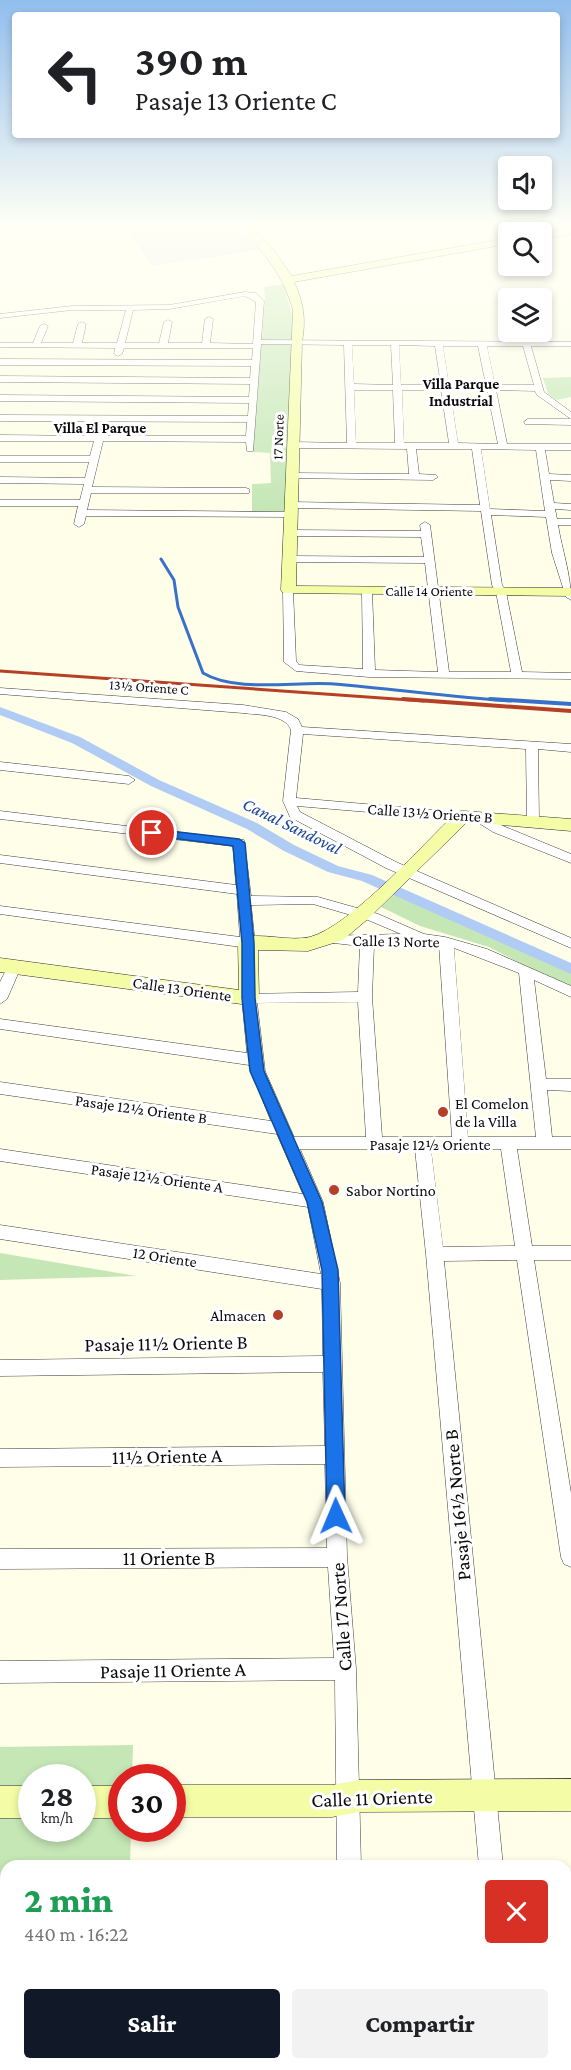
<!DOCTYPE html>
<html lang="es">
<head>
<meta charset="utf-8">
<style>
	:root { --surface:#fff; --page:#f2f2f2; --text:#202124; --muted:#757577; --accent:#111827 }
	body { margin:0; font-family:"Crimson Pro",serif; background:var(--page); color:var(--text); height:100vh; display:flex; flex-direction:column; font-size:22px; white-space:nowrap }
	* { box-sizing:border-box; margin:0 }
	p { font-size:20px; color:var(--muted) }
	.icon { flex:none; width:33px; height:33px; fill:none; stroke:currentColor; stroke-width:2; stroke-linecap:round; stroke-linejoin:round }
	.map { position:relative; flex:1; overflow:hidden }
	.sheet { position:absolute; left:0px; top:1860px; width:572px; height:210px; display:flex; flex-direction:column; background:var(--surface); border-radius:18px 18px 0 0; box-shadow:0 3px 9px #0003 }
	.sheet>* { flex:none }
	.banner { position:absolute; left:12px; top:12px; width:548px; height:126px; border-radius:6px; box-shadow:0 3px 9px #0003; background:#fff; color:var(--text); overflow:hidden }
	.controls { position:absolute; left:498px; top:156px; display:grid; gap:12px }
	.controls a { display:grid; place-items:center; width:54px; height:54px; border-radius:6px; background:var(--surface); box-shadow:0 3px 9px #0003; font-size:30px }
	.speed { position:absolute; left:18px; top:1764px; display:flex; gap:12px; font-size:30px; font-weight:700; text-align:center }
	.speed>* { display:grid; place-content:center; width:78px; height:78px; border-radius:50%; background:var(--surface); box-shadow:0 3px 9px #0003; line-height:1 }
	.speed small { font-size:15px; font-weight:400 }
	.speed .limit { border:9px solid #d22; background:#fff; color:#111 }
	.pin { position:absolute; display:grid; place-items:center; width:51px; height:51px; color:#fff; margin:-26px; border:3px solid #fff; border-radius:50%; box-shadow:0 2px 6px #0007 }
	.me { position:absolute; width:66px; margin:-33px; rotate:359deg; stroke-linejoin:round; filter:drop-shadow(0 0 4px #0008) }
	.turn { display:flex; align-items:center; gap:21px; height:126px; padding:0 24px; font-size:27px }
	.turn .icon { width:78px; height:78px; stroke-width:2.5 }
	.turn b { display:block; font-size:42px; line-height:51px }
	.round { display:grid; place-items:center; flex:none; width:63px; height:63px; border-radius:6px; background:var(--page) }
	.overview { display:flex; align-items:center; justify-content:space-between; height:102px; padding:0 24px }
	h1 { font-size:36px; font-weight:800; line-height:45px; color:#1e9e55 }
	.cta { display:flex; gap:12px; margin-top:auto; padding:12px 24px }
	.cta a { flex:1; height:69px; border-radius:6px; background:var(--accent); color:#fff; font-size:24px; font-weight:800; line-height:69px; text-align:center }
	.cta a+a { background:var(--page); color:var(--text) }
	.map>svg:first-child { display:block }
	.industrial { fill:#eadfe9 }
	.green { fill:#c4e7b5; fill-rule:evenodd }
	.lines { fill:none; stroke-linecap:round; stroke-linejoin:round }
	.stream-far1 { stroke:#3970c9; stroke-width:3 }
	.stream { stroke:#3970c9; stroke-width:4 }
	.canal { fill:#b0ccf4; fill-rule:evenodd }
	.street-casing { stroke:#3e3e3e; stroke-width:1 }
	.secondary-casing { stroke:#2d2d2d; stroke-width:1 }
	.street { fill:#fff; fill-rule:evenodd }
	.secondary { fill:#f4fda6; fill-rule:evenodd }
	.rail-far1 { stroke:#b64027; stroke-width:3 }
	.rail { stroke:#b64027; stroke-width:4 }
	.route { fill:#1a73e8; stroke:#114b97; stroke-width:1.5 }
	.poi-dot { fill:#b64027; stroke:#fff; stroke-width:2 }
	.labels { text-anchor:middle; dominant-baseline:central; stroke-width:6; stroke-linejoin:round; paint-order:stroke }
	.far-street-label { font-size:14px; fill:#0b0b0b; stroke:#fff }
	.far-neighbourhood-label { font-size:15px; font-weight:bold; fill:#0b0b0b; stroke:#fff }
	.street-label { font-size:16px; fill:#0b0b0b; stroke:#fff }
	.poi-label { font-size:16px; fill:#0b0b0b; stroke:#fff; text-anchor:start }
	.water-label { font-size:18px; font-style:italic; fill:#194598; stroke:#fff }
	.near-street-label { font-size:20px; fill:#0b0b0b; stroke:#fff }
</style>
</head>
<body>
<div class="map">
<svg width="571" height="2070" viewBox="0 0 571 2070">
	<rect width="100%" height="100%" fill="#fefee9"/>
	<path class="industrial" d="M92,224H235L258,250L152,266L128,230L103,233Z"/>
	<g class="green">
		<path d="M284,284L295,328L285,511H252V484L271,483L270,453L253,452L265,298L264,287Z"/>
		<path d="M571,377V397L557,400L548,394L543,378Z"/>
		<path d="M397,892L571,970V990L489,947L420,926L381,907Z"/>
		<path d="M0,1253L136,1276L0,1280Z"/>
		<path d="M133,1745L132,1777L122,1778V1828L131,1829L130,1866H6V1881H0V1747ZM32,1778H82V1828H32Z"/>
	</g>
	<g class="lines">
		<path class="stream-far1" d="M161,559L174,580L178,607L203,673C236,693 296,681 334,684C393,689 452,697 511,701"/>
		<path class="stream" d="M490,699L571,704"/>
		<path class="canal" d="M0,707L80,737L159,780L257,823L294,845L338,866L372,875L571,963V974L362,881L328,872L284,851L247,829L151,786L72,743L0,715Z"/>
		<defs>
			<g id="street">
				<path d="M245,292L256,293L264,301L261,340L571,342V346H531L544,392L571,412V419L537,395L535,391L496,390L507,444H571V450H545L549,474L571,475V481L550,480L554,503L571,504V510L555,509L557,519H571V525H558C562,550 571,574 571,600L566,597L552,553L546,517L491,515L502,585L506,592L522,672L571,673V679L369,677L296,671L284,662L283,590L288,587L293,590L296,661L299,665L363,669L362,591L367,588L372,591L375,670L438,672L425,563L290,562L285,559L290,556L424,557L421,537L291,536L286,533L291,530L421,531L420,525L425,522L430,525L449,672H511L496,592L492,585L481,511L291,508L286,505L291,502L480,505L472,449H416L419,474L436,475L438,477L433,480L289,478L287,476L292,473L409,474L407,449L293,448L288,445L293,442L347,443L344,345L261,344L253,451H247L246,442L103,441L92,487L246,488L249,489V493H91L87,510L291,512L294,513V517L86,516L84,524L79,527L74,524L78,506H0V500H80L84,484L0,483V477L85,478L89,462H0V456H90L94,441H0V435L95,436L98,428L101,427L106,430L104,436H246L247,422L0,421V415L248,416L249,403L0,401V395L249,397L250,384L0,382V376L250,378L251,366L0,365V359L252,360L253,348H124L122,354L118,356L114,354L115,348L0,347V343H33L40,326L44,324L48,326L41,343H73L78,324L82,322L86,324L82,343H117L126,310H72L0,318V314L72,306L169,305ZM245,296L256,302L253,344L210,343L213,319L209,317L205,319L202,343H168L172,322L168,320L164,322L159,343H125L133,310L169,309ZM352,345H391L393,385L354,384ZM399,345L435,346L441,385H401ZM443,346H478L486,385H449ZM487,346H523L534,385H495ZM354,390H393L395,443H356ZM402,390H441L449,443H404ZM450,390H487L498,444L458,443ZM481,449L536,450L545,511L490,509Z"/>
				<path d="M528,419H571V425L525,424L524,422Z"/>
				<path d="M0,688L243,705L286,712L298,719L302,727L571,744V752L538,749L539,821L533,825L527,821L526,749L303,734L296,798L468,813L469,816L468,819L463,820L297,806L300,812L396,862L571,938V948L386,868L290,817L283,801L291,730C285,714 258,715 243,713L0,694Z"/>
				<path d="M0,762L129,776L135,780L129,784L0,770Z"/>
				<path d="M0,811L244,840L251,896L318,897L378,914L424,934L445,937L487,949L571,986V997L534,980L546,1079H571V1091L547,1090L552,1137H571V1149H517L532,1246H571V1260H534L571,1493V1567L564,1564L561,1557L517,1260L444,1261L503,1866H479L426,1254L415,1149H300L323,1202L340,1283L347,1557L356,1669L361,1866H337L335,1680L0,1683V1661L334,1658L328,1567L0,1569V1549L327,1548L325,1464L0,1467V1449L325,1446L323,1372L0,1376V1360L323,1356L322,1289L0,1239V1225L321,1274L308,1207L0,1161V1149L303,1194L277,1134L0,1094V1082L271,1121L249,1065L0,1029V1019L247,1053L242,998L244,994L358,992L360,946L325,942L323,939L325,936L401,934L368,920L313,904L251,905L255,943L248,948L0,914V906L240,937L237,894L0,863V855L236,885L233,846L0,819ZM415,943L439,945L452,1137H382L372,997L374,945ZM454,948L519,973L536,1137H468ZM358,1002L366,1137H294L265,1071L257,1003ZM431,1149H501L515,1246L443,1247Z"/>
				<path d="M479,813L503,826L571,854V863L493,832L474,820L473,817Z"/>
				<path d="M14,962L21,967L7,999L0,1004V982L9,964Z"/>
				<rect x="0" y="1941" width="6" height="24"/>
				<path d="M341,2064H367L368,2070H342Z"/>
				<path d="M495,2064H521L522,2070H496Z"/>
			</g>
			<g id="secondary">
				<path d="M238,224H248L270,245L292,276L508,238V244L294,282C304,303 306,320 302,342L296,586L571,588V596L283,593L281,590L293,310C283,273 262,252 238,224Z"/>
				<path d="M571,228V234L542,239V233Z"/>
				<path d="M463,811L571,819V831L467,822L369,918L343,940L308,951L258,950L259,998L256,1003L249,1005L0,972V958L239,990L238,943L241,938C263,932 288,942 310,937C351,926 423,844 457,812Z"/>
				<path d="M571,1779V1811L359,1812L332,1817H172V1785H332L359,1780Z"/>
				<rect x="0" y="1786" width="32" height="32"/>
				<rect x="82" y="1786" width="40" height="32"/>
			</g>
		</defs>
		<use href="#street" class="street-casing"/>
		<use href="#secondary" class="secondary-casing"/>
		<use href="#street" class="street"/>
		<use href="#secondary" class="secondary"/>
		<path class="rail-far1" d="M0,671L424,701"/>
		<path class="rail" d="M403,699L571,711"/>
	</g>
	<linearGradient id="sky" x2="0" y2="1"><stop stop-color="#91beed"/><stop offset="0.44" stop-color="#fffff5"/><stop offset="1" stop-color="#fffff5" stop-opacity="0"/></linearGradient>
	<rect width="571" height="513" fill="url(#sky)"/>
	<path class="route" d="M152,829L239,839L245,843L254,943L255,998L264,1071L322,1202L338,1270L345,1516L342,1522L336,1524L330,1522L327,1516L322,1270L307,1202L250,1071L242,998V943L233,846L148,835L146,833Z"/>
	<g class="poi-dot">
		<circle cx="443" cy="1112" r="6"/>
		<circle cx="334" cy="1190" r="6"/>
		<circle cx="278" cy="1315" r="6"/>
	</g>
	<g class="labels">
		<g class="far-street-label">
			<text transform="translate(278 437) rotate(-88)">17 Norte</text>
			<text x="429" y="591">Calle 14 Oriente</text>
			<text transform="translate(149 687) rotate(4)">13½ Oriente C</text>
		</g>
		<g class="far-neighbourhood-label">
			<text x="461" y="384">Villa Parque<tspan x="461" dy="17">Industrial</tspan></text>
			<text x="100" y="428">Villa El Parque</text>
		</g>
		<g class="street-label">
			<text transform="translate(430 813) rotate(4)">Calle 13½ Oriente B</text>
			<text transform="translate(396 941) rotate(1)">Calle 13 Norte</text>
			<text transform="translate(182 989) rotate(8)">Calle 13 Oriente</text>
			<text transform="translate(141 1109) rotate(8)">Pasaje 12½ Oriente B</text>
			<text x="430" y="1144">Pasaje 12½ Oriente</text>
			<text transform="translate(157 1178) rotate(8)">Pasaje 12½ Oriente A</text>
			<text transform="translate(165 1257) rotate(9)">12 Oriente</text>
		</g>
		<g class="poi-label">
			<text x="455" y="1103">El Comelon<tspan x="455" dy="18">de la Villa</tspan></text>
			<text x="346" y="1190">Sabor Nortino</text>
			<text x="266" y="1315" text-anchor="end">Almacen</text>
		</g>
		<g class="water-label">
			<text transform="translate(292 826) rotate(26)">Canal Sandoval</text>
		</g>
		<g class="near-street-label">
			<text transform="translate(166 1343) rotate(-1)">Pasaje 11½ Oriente B</text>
			<text transform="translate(167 1456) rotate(-1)">11½ Oriente A</text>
			<text transform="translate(457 1505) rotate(-95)">Pasaje 16½ Norte B</text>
			<text x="169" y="1558">11 Oriente B</text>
			<text transform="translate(341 1617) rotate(-94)">Calle 17 Norte</text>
			<text transform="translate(173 1670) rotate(-1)">Pasaje 11 Oriente A</text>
			<text transform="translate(372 1798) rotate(-2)">Calle 11 Oriente</text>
		</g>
	</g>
</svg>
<div class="controls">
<a><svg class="icon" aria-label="sound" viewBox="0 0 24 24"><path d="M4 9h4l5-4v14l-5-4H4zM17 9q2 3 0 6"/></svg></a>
<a><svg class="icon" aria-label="search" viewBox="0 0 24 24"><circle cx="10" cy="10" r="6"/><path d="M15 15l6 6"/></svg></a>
<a><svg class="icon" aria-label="layers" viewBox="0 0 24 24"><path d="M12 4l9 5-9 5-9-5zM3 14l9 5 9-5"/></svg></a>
</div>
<div class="speed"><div>28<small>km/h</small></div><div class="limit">30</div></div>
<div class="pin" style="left:152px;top:833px;background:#d93025"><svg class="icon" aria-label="arrive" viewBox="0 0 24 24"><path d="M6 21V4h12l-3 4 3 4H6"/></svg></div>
<svg class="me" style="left:336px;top:1516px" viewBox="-20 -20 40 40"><path d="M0-17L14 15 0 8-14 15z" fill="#1a73e8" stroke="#fff" stroke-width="4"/></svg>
<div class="banner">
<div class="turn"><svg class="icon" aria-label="left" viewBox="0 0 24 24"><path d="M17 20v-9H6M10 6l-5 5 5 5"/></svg><div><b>390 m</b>Pasaje 13 Oriente C</div></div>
</div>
<section class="sheet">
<div class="overview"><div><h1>2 min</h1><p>440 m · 16:22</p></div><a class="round" style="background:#d93025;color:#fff"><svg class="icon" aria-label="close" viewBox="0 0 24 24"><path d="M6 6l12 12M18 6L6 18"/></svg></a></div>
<div class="cta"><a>Salir</a><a>Compartir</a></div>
</section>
</div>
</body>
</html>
